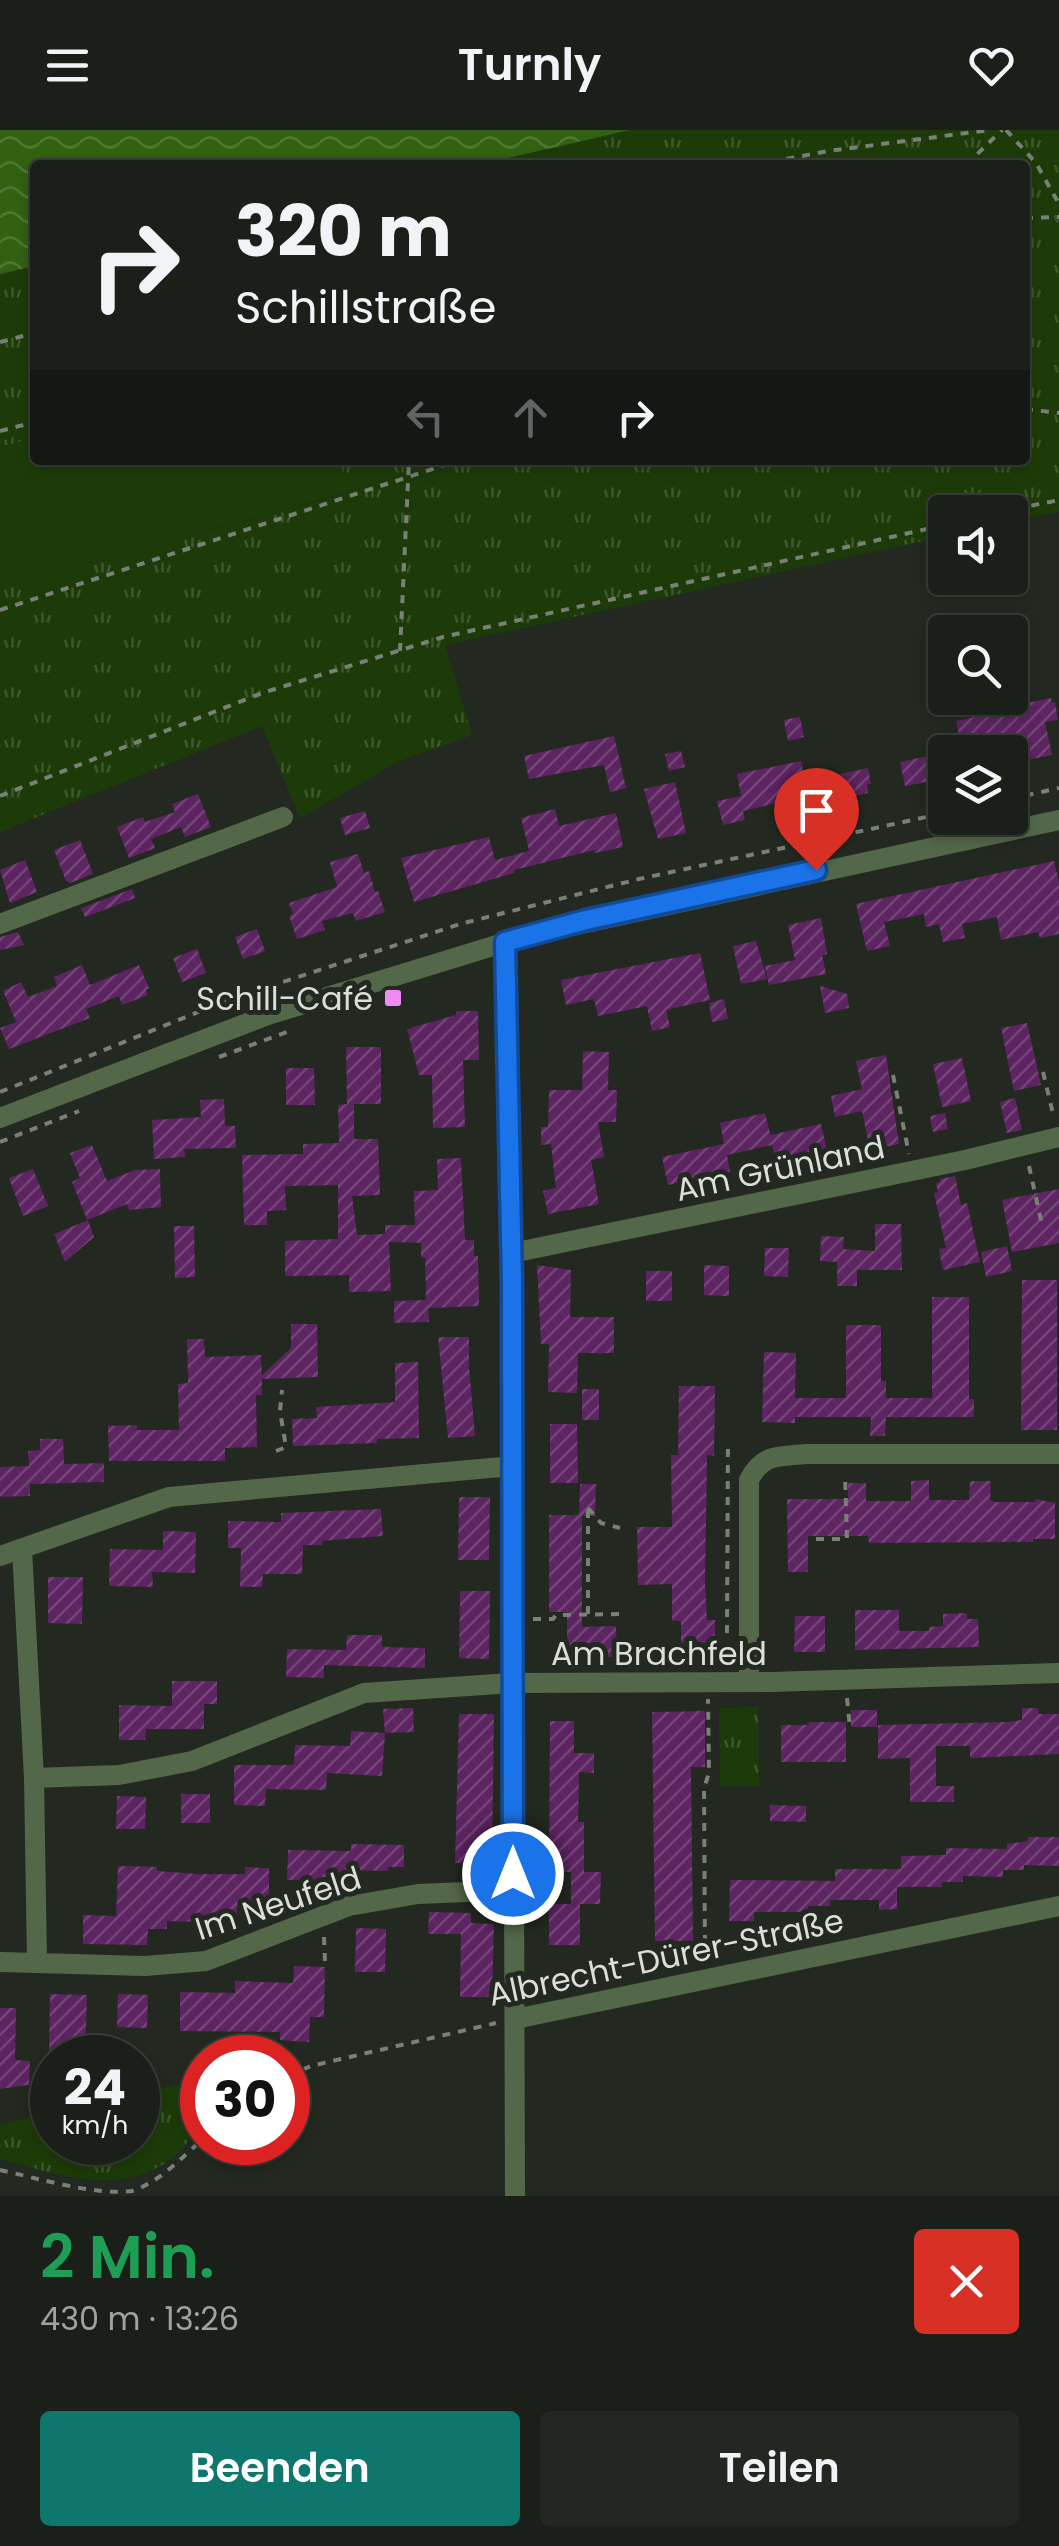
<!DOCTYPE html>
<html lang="de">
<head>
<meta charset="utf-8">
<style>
	:root { --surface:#1a1f19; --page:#232722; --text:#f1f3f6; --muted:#9fa2a2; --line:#383d38; --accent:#0f766e }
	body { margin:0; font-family:Poppins,sans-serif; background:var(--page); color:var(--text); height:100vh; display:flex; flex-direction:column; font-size:38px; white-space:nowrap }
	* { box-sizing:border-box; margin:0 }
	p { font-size:32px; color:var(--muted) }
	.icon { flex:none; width:55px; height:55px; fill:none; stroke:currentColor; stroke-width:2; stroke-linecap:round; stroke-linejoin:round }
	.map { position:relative; height:2066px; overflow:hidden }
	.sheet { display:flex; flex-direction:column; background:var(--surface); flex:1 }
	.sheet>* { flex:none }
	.banner { position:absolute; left:30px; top:30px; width:1000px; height:305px; border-radius:10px; box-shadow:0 5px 15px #0003,0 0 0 2px var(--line); background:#1a1f19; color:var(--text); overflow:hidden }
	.fabs { position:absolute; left:928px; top:365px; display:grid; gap:20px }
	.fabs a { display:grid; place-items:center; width:100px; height:100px; border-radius:10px; background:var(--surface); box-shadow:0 5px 15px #0003,0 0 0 2px var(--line); font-size:50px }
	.speed { position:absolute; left:30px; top:1905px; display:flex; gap:20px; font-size:50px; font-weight:700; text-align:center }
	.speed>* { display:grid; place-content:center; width:130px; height:130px; border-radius:50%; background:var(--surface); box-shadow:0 5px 15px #0003,0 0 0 2px var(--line); line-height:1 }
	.speed small { font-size:25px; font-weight:400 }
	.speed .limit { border:15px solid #d22; background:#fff; color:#111 }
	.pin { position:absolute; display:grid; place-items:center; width:85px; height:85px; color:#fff; margin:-102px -42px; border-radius:50% 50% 50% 0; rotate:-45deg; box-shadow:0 0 10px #0007 }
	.pin .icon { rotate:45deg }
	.me { position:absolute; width:110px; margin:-55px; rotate:0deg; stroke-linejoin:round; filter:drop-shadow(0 0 8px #0008) }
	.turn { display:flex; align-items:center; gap:35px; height:210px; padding:0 40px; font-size:45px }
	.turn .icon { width:130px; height:130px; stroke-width:2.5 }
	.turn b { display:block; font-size:70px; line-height:85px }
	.lanes { display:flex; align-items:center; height:95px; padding:0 40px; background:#0003; justify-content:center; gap:50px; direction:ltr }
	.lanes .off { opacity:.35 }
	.round { display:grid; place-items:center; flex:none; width:105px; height:105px; border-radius:10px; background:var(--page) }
	.overview { display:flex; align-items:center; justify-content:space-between; height:170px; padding:0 40px }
	h1 { font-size:60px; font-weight:600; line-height:75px; color:#1e9e55 }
	.primary-button { display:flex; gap:20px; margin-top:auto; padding:20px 40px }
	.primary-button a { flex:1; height:115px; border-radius:10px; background:var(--accent); color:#fff; font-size:40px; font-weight:600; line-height:115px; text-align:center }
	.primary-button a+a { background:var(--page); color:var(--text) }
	header { display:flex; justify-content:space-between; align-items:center; height:130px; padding:0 40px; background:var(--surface); font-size:45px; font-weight:600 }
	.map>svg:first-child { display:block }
	.grass { fill:url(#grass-tufts) }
	.garden { fill:#1d3b09 }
	.water { fill:url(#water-waves) }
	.building { fill:url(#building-hatch) }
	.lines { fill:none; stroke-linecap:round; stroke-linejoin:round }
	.path { stroke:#7a7f78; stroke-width:4; stroke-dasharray:8 8; stroke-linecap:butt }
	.minor { stroke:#536849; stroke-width:20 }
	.route-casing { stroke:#114b97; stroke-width:25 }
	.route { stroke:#1a73e8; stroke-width:18 }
	.poi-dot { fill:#ef8bf7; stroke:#232921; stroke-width:4 }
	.labels { text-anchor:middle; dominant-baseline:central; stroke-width:10; stroke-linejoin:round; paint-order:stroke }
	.poi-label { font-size:32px; fill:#dbdfd9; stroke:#232921; text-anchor:end }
	.street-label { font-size:32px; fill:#dbdfd9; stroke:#232921 }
</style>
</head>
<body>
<header><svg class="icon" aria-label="menu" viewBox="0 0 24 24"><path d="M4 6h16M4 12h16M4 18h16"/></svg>Turnly<svg class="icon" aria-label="heart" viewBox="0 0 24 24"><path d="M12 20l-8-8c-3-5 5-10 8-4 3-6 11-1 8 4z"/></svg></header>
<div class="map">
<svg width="1059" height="2066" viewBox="0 0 1059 2066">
	<defs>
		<pattern id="grass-tufts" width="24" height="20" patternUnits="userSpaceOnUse" patternTransform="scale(2.5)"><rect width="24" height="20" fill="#1d3b09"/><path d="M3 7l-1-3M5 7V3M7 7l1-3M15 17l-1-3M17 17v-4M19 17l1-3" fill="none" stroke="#3d572c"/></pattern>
		<pattern id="water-waves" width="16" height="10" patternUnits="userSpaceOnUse" patternTransform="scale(2.5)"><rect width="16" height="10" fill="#326111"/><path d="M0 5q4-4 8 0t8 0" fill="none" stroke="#4f7733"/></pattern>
		<pattern id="building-hatch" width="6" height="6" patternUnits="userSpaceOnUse" patternTransform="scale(2.5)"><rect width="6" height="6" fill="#5d2462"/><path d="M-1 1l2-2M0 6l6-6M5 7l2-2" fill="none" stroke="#744378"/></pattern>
	</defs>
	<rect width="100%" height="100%" fill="#232921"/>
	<g class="grass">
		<path d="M630,0H1059V382L1010,392V382H945V406L445,515L472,605L399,631L300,688L262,596L0,702V457L347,363L340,330H1025V35H478Z"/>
		<path d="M35,136V308L0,317V144Z"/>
		<path d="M758,1577L759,1656H720L719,1578Z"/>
		<path d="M202,1949V1997C190,2009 177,2026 162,2035C109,2066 55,2043 0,2029V1995L52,1983V2012H138V1964Z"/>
	</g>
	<path class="garden" d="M35,308V330H340L348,362L0,457V317Z"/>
	<path class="water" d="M0,0H630L478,35H35V136L0,144Z"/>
	<g class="building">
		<path d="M1051,568L1052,573L1055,572L1058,590L1045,592L1052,625L1027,630L1026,622H963L956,591L979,586L978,583Z"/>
		<path d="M800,587L804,607L788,611L784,590Z"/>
		<path d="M614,606L626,658L610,662L604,635L529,649L524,626Z"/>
		<path d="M681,621L685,637L669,641L665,624Z"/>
		<path d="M929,626L932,644H929L930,651L905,656L900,632Z"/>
		<path d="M801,631L811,677L778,684L776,673L743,681L745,690L723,695L717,671L741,666L737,644Z"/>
		<path d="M868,638L871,654H867L868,663L846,668L841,644Z"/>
		<path d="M675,652L686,703L658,709L644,659Z"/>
		<path d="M198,664L211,697L185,707L181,697L151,709L155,718L129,728L117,697L143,687L145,692L175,682L172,674Z"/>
		<path d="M555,679L559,696L616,683L623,717L595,723L594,720L514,740V743L414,772L401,728L489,707L495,730L529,721L521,688Z"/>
		<path d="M365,681L370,698L345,705L340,688Z"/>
		<path d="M80,710L93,744L70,753L66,751L54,720Z"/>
		<path d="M358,724L364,743L369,741L375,762L378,761L385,782L356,791L353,783L322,791L325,800L297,809L289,786L293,784L289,773L337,757L330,732Z"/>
		<path d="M25,730L37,762L10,773L0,740Z"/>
		<path d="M1054,731L1059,752V804L1040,808L1038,802L1001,810L997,787L962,794L965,808L943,812L939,794L926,797L924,784L884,792L890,816L867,821L856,774Z"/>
		<path d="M132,759L135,768L85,787L81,778Z"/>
		<path d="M821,788L827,824L822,825L826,844L769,855L765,836L795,830L788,795Z"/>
		<path d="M257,799L265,821L243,829L235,807Z"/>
		<path d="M18,802L24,815L0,820V807Z"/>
		<path d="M756,811L767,849L741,854L733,816Z"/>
		<path d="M197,819L206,843L182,852L173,828Z"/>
		<path d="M700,823L710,870L666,880L670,897L652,901L647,876L598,886L594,869L566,875L561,850Z"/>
		<path d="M82,835L90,855L139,835L149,858L146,860L148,865L122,875L119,866L86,879L90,888L9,919L0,898L16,892L3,861L21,852L28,867L57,856L54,847Z"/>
		<path d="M820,856L847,864L849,878L825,883Z"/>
		<path d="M724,869L728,889L712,892L709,873Z"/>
		<path d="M456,881H478L479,930H463L465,997L433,998L432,945H419L407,899L456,885Z"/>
		<path d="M1027,893L1041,955L1014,961L1001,898Z"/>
		<path d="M346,917H381V974H354V1009H378L380,1065L352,1066L357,1105L385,1104V1095H415L414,1061L438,1060L437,1029L461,1028L465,1110H474V1126H478L479,1176L428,1178L429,1192L394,1193V1171L426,1170L425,1127L421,1128V1113L389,1112L391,1161L349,1162V1145L285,1146V1111L338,1109V1055L285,1056L286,1080L267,1081V1095H244L242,1025L303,1024V1014L339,1013L338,975L347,974Z"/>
		<path d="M583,921L609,922L608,960H617L616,992H598L604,1027L591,1030L599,1074L548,1084L543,1061L556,1058L551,1014L541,1015V997H548L549,960H582Z"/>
		<path d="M886,925L899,1014L870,1020L862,981L835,987L831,966L862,959L856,931Z"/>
		<path d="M962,928L971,971L942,977L933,934Z"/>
		<path d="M286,938H314L315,975H286Z"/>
		<path d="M1015,968L1022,1000L1007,1003L1000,972Z"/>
		<path d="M224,969L225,996H235L236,1018L184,1019L185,1027L154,1029L152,990L201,987L200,970Z"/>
		<path d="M765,983L772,1011L770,1005L821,994L827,1021L776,1032L772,1015L727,1025L730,1042L668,1055L662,1027L724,1014L720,993Z"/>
		<path d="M945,983L948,999L933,1002L930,986Z"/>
		<path d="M92,1015L107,1051L135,1040L160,1039L161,1077L129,1080L127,1074L87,1090L72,1052L80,1048L70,1023Z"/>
		<path d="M33,1039L48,1076L23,1086L9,1048Z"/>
		<path d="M955,1046L961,1075L967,1073L980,1132L943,1140L939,1119L946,1118L934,1063L938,1062L936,1053L940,1052V1049Z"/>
		<path d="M1059,1059V1113L1012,1122L1002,1070Z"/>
		<path d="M88,1090L94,1107L65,1132L54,1104Z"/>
		<path d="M875,1094H901L902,1140H857V1156H837V1132L820,1131L821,1106L844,1107L843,1119L875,1121Z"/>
		<path d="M174,1096H194L195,1147L175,1148Z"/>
		<path d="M1007,1116L1012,1141L986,1147L981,1122Z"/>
		<path d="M765,1118H789L788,1147L764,1146Z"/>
		<path d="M537,1135L571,1140L570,1187H614V1223H578L577,1263L548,1262L549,1214H541Z"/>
		<path d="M704,1135L729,1136V1166L704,1165Z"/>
		<rect x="646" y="1141" width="26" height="30"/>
		<path d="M1022,1150H1057V1300H1021Z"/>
		<path d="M932,1167H969V1269H974V1287H886L885,1306H870L871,1287H795V1293L762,1292L764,1222L796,1223L795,1268H846V1195H881V1251H886V1268H932Z"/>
		<path d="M291,1194H317L318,1247L262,1249V1265H256L257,1317L225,1318V1331H109L108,1296L137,1295V1300H179L178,1254L188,1253L187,1209H204L205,1227L261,1225L262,1245L291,1218Z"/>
		<path d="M438,1207H469V1236L475,1306L448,1308Z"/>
		<path d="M418,1232L419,1308L377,1309V1313L293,1316L292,1289L317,1288L316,1277L395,1272V1233Z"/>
		<path d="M679,1256H715L714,1326L707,1325L705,1454L707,1490H715V1526L681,1527V1491H672V1454L638,1455L637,1397H672L671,1325H678Z"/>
		<rect x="582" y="1259" width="17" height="31"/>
		<path d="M550,1294H577L578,1353H550Z"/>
		<path d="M40,1309H63L64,1334L104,1333V1352L30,1354V1366L0,1367V1337L29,1336L28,1321L40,1320Z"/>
		<path d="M929,1350V1370H969L970,1351H991L990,1370L995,1372H1035V1369L1055,1373V1409H1033V1412L869,1413L868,1406H808V1442H788L787,1369H848V1353H866V1371H911V1351Z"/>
		<path d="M580,1354H596L595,1386H582V1497L616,1496L617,1527L567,1528V1482H549V1385H579Z"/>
		<path d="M459,1367H490L489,1430H458Z"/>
		<path d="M381,1379L383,1406L322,1411V1415H303L302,1444H263L262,1457H240L241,1418H228V1391L281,1392V1383Z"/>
		<path d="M163,1401L196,1402L195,1443L152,1442L153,1457L109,1456L110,1419L163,1420Z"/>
		<path d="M48,1447H83L82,1494L48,1493Z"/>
		<path d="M460,1461H490L489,1529L459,1528Z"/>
		<path d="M855,1480H899V1501H929V1497L943,1496V1484L967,1483V1489H978L979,1517L855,1520Z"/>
		<path d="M795,1486H825V1522H794Z"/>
		<path d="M347,1505H382V1517L425,1518V1538L324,1535V1548L286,1547L287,1519L346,1520Z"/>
		<path d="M172,1551H217V1574H204V1599H146L145,1610H119V1575L172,1576Z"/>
		<path d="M413,1578L414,1602L385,1603L383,1579Z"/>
		<path d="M1022,1578H1038L1039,1584H1059V1624L970,1628V1616H936V1656H954V1672H910V1628L878,1629V1595L1008,1592L1022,1590Z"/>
		<rect x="851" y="1580" width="26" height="17"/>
		<path d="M705,1581V1637H691L693,1811H655L652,1582Z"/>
		<path d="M459,1584H494L492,1733H455Z"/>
		<path d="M550,1591H574V1623H594V1643L579,1642L578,1692H584V1742H549Z"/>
		<path d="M809,1592H846V1632H781V1595H809Z"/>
		<path d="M351,1601L385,1603L382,1646L327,1643L326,1660L266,1659L265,1676L234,1675V1635H294L295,1615L350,1616Z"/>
		<rect x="181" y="1664" width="29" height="29"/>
		<path d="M117,1666L146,1667L145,1699H116Z"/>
		<path d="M770,1675L806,1676V1692L770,1691Z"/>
		<path d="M1028,1707H1059V1736L1024,1735V1740H1003V1747L963,1746V1752H942V1757H897V1779L879,1780V1770H830V1776H808V1782H754V1791H729L730,1750L835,1751V1739H901V1726L946,1725V1718L1007,1719V1714L1028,1711Z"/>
		<path d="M351,1714L404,1715V1737H388V1741L344,1740V1749L287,1750L288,1720L351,1721Z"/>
		<path d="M118,1736L157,1737V1741L197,1744H245V1737L269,1738V1779L237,1778V1793L167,1791V1799H148L147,1815L83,1814V1785L116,1786Z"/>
		<path d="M571,1742H601L600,1774H580V1815H549V1774H571Z"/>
		<path d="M429,1782L471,1783V1793L494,1794L492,1867H460L461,1804H428Z"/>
		<path d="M356,1798L386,1799L385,1842H355Z"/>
		<path d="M294,1836L325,1837L324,1887H310L309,1912L280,1910V1902L180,1901V1862L235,1863V1851L293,1853Z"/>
		<path d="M50,1864L87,1865L85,1926L49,1925Z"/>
		<path d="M118,1864L148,1865L147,1898L117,1897Z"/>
		<path d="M0,1878H16L15,1930L30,1931L29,1955L0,1959Z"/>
	</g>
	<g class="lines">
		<g class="path">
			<path d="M1006,0L1036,33L1059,74"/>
			<path d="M755,35L828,21L990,0"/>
			<path d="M966,35L1002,0"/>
			<path d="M1025,88L1059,87"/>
			<path d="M0,212L35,203"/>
			<path d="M1025,279L1059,283"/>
			<path d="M0,301L35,292"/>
			<path d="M1000,382L1059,370"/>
			<path d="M0,480L460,330"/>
			<path d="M400,521L409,330"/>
			<path d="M0,666L262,563L443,507L945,395"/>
			<path d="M1010,669L1059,658"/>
			<path d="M219,927L290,901"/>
			<path d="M1043,942L1054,988"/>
			<path d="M893,945L909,1024"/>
			<path d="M0,962L228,870L460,794L639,749L945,683"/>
			<path d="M0,1012L79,981"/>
			<path d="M1029,1036L1042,1095"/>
			<path d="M276,1321L286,1317L280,1281L282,1260"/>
			<path d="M588,1378L601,1393L620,1398"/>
			<path d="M816,1409H847L845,1344"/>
			<path d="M588,1484V1378"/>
			<path d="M533,1489H553L556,1485L621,1484"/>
			<path d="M727,1503L728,1312"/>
			<path d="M847,1568L850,1598"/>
			<path d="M324,1807L325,1832"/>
			<path d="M705,1829L704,1658L709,1643L708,1569"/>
			<path d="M288,1946L311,1936L496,1893"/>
			<path d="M0,2040C37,2048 96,2066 132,2061C160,2052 181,2028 202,2010"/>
		</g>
		<g class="minor">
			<path d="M0,794L283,687"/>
			<path d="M505,811L512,1123L515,2066"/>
			<path d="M0,988L268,885L526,806L1059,690"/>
			<path d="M512,1123L965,1030L1059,1007"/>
			<path d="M22,1419L34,1648L37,1832"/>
			<path d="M0,1426L169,1367L512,1336"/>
			<path d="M749,1552V1350C763,1323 779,1327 807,1324H1059"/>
			<path d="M34,1648L119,1645L192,1631L364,1563L512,1553L771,1552L1059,1543"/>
			<path d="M0,1832L145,1836L206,1831L349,1776L418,1764L513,1760"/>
			<path d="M515,1889L1059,1776"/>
		</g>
	</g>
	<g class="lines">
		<defs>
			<path id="route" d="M513,1744L512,1152L505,812L586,790L816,740"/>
		</defs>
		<use href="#route" class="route-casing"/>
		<use href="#route" class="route"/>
	</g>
	<rect class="poi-dot" x="383" y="858" width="20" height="20" rx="5"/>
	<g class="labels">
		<g class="poi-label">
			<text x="373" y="868">Schill-Café</text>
		</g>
		<g class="street-label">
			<text transform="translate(780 1038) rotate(-12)">Am Grünland</text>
			<text x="659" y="1523">Am Brachfeld</text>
			<text transform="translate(278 1773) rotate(-18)">Im Neufeld</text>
			<text transform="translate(666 1827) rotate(-12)">Albrecht-Dürer-Straße</text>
		</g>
	</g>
</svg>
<div class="fabs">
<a><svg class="icon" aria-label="sound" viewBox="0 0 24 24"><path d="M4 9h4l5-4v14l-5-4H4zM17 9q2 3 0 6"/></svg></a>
<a><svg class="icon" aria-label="search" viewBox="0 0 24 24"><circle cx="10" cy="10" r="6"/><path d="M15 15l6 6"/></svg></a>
<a><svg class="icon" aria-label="layers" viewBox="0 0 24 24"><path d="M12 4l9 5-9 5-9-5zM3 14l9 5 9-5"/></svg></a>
</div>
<div class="speed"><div>24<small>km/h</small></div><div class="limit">30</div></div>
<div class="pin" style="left:816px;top:740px;background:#d93025"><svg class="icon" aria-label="arrive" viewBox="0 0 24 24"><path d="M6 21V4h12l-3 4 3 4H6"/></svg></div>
<svg class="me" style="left:513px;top:1744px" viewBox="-20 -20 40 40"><circle r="17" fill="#1a73e8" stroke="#fff" stroke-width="3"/><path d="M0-11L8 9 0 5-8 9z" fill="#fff"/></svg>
<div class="banner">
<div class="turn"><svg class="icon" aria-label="right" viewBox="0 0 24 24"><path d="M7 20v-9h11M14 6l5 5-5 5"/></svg><div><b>320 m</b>Schillstraße</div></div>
<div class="lanes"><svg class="icon off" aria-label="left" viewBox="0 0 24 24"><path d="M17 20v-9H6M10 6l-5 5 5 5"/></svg><svg class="icon off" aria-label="ahead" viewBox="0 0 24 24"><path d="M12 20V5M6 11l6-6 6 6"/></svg><svg class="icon" aria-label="right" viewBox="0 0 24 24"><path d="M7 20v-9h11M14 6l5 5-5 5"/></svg></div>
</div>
</div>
<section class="sheet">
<div class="overview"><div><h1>2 Min.</h1><p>430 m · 13:26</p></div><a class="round" style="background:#d93025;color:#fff"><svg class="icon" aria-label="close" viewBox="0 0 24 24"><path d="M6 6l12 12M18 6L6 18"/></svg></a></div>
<div class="primary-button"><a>Beenden</a><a>Teilen</a></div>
</section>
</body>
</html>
